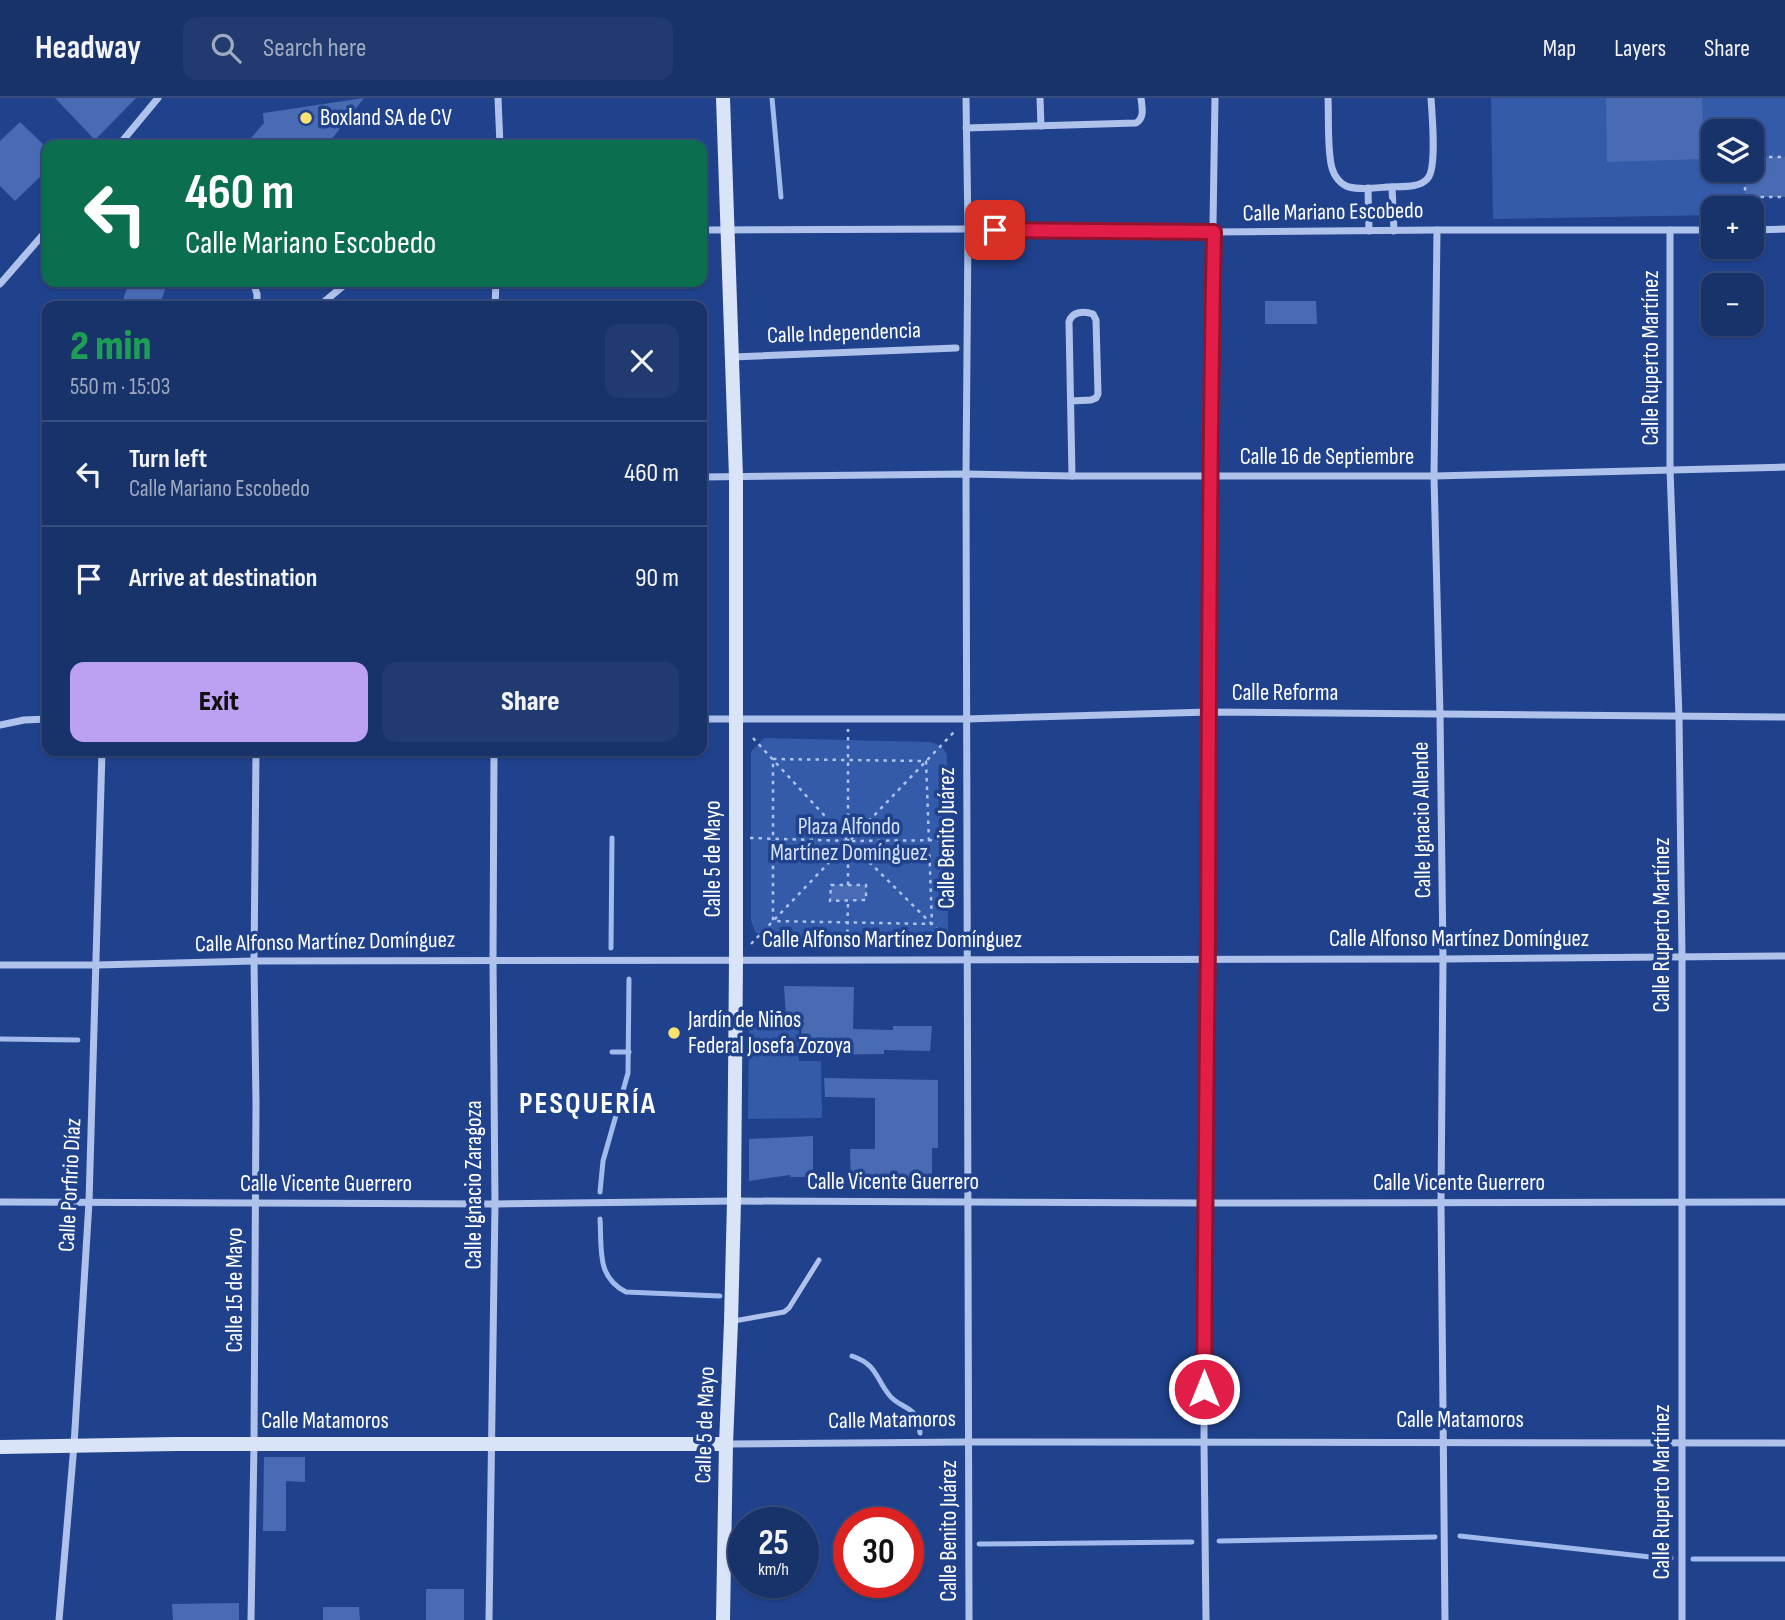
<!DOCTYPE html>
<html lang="en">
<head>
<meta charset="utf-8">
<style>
	:root { --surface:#18326a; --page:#213a70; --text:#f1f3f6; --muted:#9faac1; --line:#364d7e; --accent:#bca0f2 }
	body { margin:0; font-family:"Sofia Sans Condensed",sans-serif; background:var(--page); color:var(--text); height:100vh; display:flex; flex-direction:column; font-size:26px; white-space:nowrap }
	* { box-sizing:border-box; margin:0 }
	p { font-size:23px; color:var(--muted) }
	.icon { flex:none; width:38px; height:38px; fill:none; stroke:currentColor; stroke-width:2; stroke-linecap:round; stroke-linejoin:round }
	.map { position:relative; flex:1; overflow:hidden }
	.sheet { position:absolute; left:42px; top:203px; width:665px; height:455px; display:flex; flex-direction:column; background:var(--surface); border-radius:14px; box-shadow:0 2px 5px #0004,0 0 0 2px var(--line) }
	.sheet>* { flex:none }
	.top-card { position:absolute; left:42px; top:42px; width:665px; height:147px; border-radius:14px; box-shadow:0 2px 5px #0004,0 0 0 2px var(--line); background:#0b6e4f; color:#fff; overflow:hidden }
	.tools { position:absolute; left:1701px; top:21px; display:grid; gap:14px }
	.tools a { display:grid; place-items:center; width:63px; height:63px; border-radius:14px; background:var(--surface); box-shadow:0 2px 5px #0004,0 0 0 2px var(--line); font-size:35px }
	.speed { position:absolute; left:728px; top:1409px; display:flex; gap:14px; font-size:35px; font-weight:700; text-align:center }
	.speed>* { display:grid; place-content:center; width:91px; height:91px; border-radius:50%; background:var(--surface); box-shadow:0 2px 5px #0004,0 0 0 2px var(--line); line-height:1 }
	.speed small { font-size:18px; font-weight:400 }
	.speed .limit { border:10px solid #d22; background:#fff; color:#111 }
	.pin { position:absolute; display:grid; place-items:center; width:60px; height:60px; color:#fff; margin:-30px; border-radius:14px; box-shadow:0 4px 10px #0006 }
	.me { position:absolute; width:77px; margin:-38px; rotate:0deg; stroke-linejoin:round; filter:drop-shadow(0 0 5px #0008) }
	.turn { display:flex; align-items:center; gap:24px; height:147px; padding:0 28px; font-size:32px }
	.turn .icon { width:91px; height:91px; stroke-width:2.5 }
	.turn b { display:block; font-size:49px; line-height:60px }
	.round { display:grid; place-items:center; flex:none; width:74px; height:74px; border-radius:14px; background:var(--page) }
	.head { display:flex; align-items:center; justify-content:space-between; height:119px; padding:0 28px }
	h1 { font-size:42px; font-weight:800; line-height:52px; color:#1e9e55 }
	.action { display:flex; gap:14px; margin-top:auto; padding:14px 28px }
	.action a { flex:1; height:80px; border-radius:14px; background:var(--accent); color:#111; font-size:28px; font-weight:800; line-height:80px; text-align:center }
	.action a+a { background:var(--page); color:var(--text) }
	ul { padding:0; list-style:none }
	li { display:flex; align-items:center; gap:21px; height:105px; padding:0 28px; border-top:2px solid var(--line) }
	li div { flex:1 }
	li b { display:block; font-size:26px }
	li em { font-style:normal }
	header { display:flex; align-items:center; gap:42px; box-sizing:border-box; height:98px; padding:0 35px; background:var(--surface); border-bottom:2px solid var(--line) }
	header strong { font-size:33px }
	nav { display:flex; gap:38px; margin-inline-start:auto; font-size:24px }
	.search { width:490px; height:63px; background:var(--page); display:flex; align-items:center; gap:18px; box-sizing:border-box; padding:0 24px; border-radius:14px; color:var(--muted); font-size:26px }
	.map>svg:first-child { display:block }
	.green { fill:#345baa; fill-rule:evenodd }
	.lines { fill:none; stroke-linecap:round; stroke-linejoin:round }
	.stream { stroke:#a2bbed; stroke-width:5 }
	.building { fill:#496bb4 }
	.path { stroke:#aec2ec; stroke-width:2.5; stroke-dasharray:3.5 5; stroke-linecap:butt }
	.lane { stroke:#aec2ec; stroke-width:5 }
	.street { stroke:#aec2ec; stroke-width:7 }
	.secondary { stroke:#dae4f9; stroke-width:14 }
	.route-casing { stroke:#92132f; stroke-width:18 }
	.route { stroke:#e11d48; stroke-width:12 }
	.poi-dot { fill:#f9e26f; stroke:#20428d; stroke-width:2.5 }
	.labels { text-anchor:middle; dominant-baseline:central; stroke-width:7; stroke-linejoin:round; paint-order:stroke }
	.poi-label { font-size:23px; fill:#fff; stroke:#20428d; text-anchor:start }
	.street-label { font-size:23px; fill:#fff; stroke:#20428d }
	.park-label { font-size:23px; fill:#d3e0f9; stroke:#20428d }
	.district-label { font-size:30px; font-weight:bold; letter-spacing:2px; fill:#fff; stroke:#20428d }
</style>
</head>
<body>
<header>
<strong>Headway</strong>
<div class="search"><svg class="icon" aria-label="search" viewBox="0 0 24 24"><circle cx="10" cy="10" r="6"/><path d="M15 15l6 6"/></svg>Search here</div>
<nav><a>Map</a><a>Layers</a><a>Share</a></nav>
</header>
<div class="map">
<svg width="1785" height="1522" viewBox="0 0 1785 1522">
	<rect width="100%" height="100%" fill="#20428d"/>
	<g class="green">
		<path d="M1491,0H1785V99H1745C1737,114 1729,110 1713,110V117L1493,121ZM1713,33H1752V72H1713Z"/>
		<path d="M764,640L930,644C938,646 944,649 947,657L948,835L943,842L935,845L767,840L755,834L751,822V654Z"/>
		<path d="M749,923H799V963H821L822,1020L748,1021Z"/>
	</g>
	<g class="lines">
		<g class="stream">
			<path d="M772,0L781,99"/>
			<path d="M611,850L612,740"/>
			<path d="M0,941L78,942"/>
			<path d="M612,954H629"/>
			<path d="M600,1094L603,1063L628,975L629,881"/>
			<path d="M600,1121C602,1151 596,1179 626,1194L720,1198"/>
			<path d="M852,1258C878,1267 875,1280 890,1298C902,1312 919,1307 920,1335"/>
			<path d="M1460,1438L1659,1460H1671"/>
			<path d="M1219,1443L1435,1439"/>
			<path d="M979,1446L1192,1444"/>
			<path d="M1693,1461H1785"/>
		</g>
	</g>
	<g class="building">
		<path d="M55,0H136L95,42Z"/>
		<path d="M364,0L327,47H245L264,25L263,15Z"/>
		<path d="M1606,0H1702L1704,61L1607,64Z"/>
		<path d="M20,24L47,50V72L15,103L0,88V43Z"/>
		<path d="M1752,59H1785V99H1745V72H1752Z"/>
		<path d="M129,184H168L159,208H121Z"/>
		<path d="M1265,203H1316L1317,226H1265Z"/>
		<path d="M831,787H866V802L830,803Z"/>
		<path d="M784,888L854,889L853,931L893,932V928H932L930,953L884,952V956L801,957L802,919H786Z"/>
		<path d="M824,980L938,982V1050H932V1088L851,1087L850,1051H875V1000L825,999Z"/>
		<path d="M813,1038V1079H790V1077L749,1083V1041Z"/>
		<path d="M264,1359H305V1384L286,1383V1433H263Z"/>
		<rect x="426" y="1491" width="38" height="31"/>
		<path d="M239,1505V1522H173L172,1506Z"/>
		<path d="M323,1509H359L360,1522H323Z"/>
	</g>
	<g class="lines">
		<g class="path">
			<path d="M1752,59H1785"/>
			<path d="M1745,72V99H1785"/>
			<path d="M753,640L848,743L955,849"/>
			<path d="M773,661L926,663L932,826L773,823Z"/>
			<path d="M750,740L848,743L957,742"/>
			<path d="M831,787H866V802L830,803Z"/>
			<path d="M848,787V631"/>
			<path d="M751,846L954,634"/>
			<path d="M847,852L848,803"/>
		</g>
		<path class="lane" d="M734,1223L784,1214L789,1210L819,1162"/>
		<g class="street">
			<path d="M498,0L500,47"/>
			<path d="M966,0L968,131L966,376L969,1522"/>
			<path d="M1040,0L1041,28"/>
			<path d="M1328,0C1329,19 1327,53 1332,70C1334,78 1341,87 1349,89C1361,92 1376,90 1387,89C1399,88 1420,91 1428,80C1437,69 1432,16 1431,0"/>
			<path d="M966,30L1136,25C1145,20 1142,9 1141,0"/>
			<path d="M119,47L158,0"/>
			<path d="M1392,89L1394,133"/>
			<path d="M1368,90L1369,133"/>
			<path d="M702,132L968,131L1214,134L1437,132H1713"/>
			<path d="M1437,132L1434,378L1440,616L1443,861L1441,1105L1445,1522"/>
			<path d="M1670,132V371L1679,619L1682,858V1522"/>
			<path d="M1752,132L1785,131"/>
			<path d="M253,184L257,196V208"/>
			<path d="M0,186L47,132"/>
			<path d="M319,208L348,184"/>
			<path d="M495,208L496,184"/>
			<path d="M733,259L956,250"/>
			<path d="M1071,303L1091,302L1096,300L1098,296L1096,222L1093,216C1084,213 1072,213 1069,224L1072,378"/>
			<path d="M702,379L966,376L1072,378H1434L1785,369"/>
			<path d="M702,621H966L1209,614L1785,619"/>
			<path d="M0,627L24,622L47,621"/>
			<path d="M0,867H97L254,863L1443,861L1785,858"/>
			<path d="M0,1104L495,1106L734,1103L1205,1105L1785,1104"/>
			<path d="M726,1346L967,1344L1785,1345"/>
			<path d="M59,1522L74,1347L89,1104L102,653"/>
			<path d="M251,1522L254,1346L256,1005L254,863L256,653"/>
			<path d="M489,1522L495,1106L493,862L494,653"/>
			<path d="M1206,1522L1204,1344L1205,1105L1208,862L1209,378L1215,0"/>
		</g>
		<g class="secondary">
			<path d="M0,1349L175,1346H726"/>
			<path d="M723,1522L726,1346L731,1224L734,1103L736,862V379L723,0"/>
		</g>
	</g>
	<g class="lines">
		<defs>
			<path id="route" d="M995,132L1214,134C1209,369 1209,603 1208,838C1207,989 1204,1140 1204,1291"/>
		</defs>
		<use href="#route" class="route-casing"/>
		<use href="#route" class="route"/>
	</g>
	<g class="poi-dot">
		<circle cx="306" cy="20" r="7"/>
		<circle cx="674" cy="935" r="7"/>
	</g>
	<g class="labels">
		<g class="poi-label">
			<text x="320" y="20">Boxland SA de CV</text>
			<text x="688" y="922">Jardín de Niños<tspan x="688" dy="26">Federal Josefa Zozoya</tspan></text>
		</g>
		<g class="street-label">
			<text transform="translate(1333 114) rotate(-1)">Calle Mariano Escobedo</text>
			<text transform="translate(844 235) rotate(-2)">Calle Independencia</text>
			<text transform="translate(1651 260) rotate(-90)">Calle Ruperto Martínez</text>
			<text x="1327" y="359">Calle 16 de Septiembre</text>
			<text x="1285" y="595">Calle Reforma</text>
			<text transform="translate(1422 722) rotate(-91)">Calle Ignacio Allende</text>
			<text transform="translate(947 740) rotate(-90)">Calle Benito Juárez</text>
			<text transform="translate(713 761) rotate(-90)">Calle 5 de Mayo</text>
			<text transform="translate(1662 827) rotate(-90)">Calle Ruperto Martínez</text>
			<text x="1459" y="841">Calle Alfonso Martínez Domínguez</text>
			<text x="892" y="842">Calle Alfonso Martínez Domínguez</text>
			<text transform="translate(325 844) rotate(-1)">Calle Alfonso Martínez Domínguez</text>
			<text x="893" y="1084">Calle Vicente Guerrero</text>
			<text x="1459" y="1085">Calle Vicente Guerrero</text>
			<text x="326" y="1086">Calle Vicente Guerrero</text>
			<text transform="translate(70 1087) rotate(-87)">Calle Porfirio Díaz</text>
			<text transform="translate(474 1087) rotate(-90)">Calle Ignacio Zaragoza</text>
			<text transform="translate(235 1192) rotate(-90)">Calle 15 de Mayo</text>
			<text transform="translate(892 1322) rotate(-1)">Calle Matamoros</text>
			<text x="1460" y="1322">Calle Matamoros</text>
			<text x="325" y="1323">Calle Matamoros</text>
			<text transform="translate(705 1327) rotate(-88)">Calle 5 de Mayo</text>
			<text transform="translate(1662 1394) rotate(-90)">Calle Ruperto Martínez</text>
			<text transform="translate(949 1433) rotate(-90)">Calle Benito Juárez</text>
		</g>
		<g class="park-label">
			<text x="849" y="729">Plaza Alfondo<tspan x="849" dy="26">Martínez Domínguez</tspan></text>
		</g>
		<g class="district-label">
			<text x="588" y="1006">PESQUERÍA</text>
		</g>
	</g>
</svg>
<div class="tools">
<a><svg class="icon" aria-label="layers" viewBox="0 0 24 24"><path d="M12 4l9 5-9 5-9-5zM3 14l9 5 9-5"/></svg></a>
<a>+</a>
<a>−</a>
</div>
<div class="speed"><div>25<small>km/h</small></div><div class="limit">30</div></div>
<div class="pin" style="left:995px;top:132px;background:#d93025"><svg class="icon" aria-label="arrive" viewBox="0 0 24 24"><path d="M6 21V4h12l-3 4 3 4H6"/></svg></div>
<svg class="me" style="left:1204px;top:1291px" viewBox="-20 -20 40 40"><circle r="17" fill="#e11d48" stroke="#fff" stroke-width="3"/><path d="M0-11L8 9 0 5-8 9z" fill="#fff"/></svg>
<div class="top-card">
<div class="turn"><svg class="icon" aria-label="left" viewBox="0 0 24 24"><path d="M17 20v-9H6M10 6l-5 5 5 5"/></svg><div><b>460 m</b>Calle Mariano Escobedo</div></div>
</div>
<section class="sheet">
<div class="head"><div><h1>2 min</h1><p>550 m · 15:03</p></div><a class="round"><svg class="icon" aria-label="close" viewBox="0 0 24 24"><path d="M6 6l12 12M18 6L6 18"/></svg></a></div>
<ul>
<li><svg class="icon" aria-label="left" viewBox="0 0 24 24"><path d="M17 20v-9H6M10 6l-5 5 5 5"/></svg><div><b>Turn left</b><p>Calle Mariano Escobedo</p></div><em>460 m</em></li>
<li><svg class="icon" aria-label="arrive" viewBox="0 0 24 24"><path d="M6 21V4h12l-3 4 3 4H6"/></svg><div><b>Arrive at destination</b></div><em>90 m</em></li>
</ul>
<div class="action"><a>Exit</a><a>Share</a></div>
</section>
</div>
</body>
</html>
